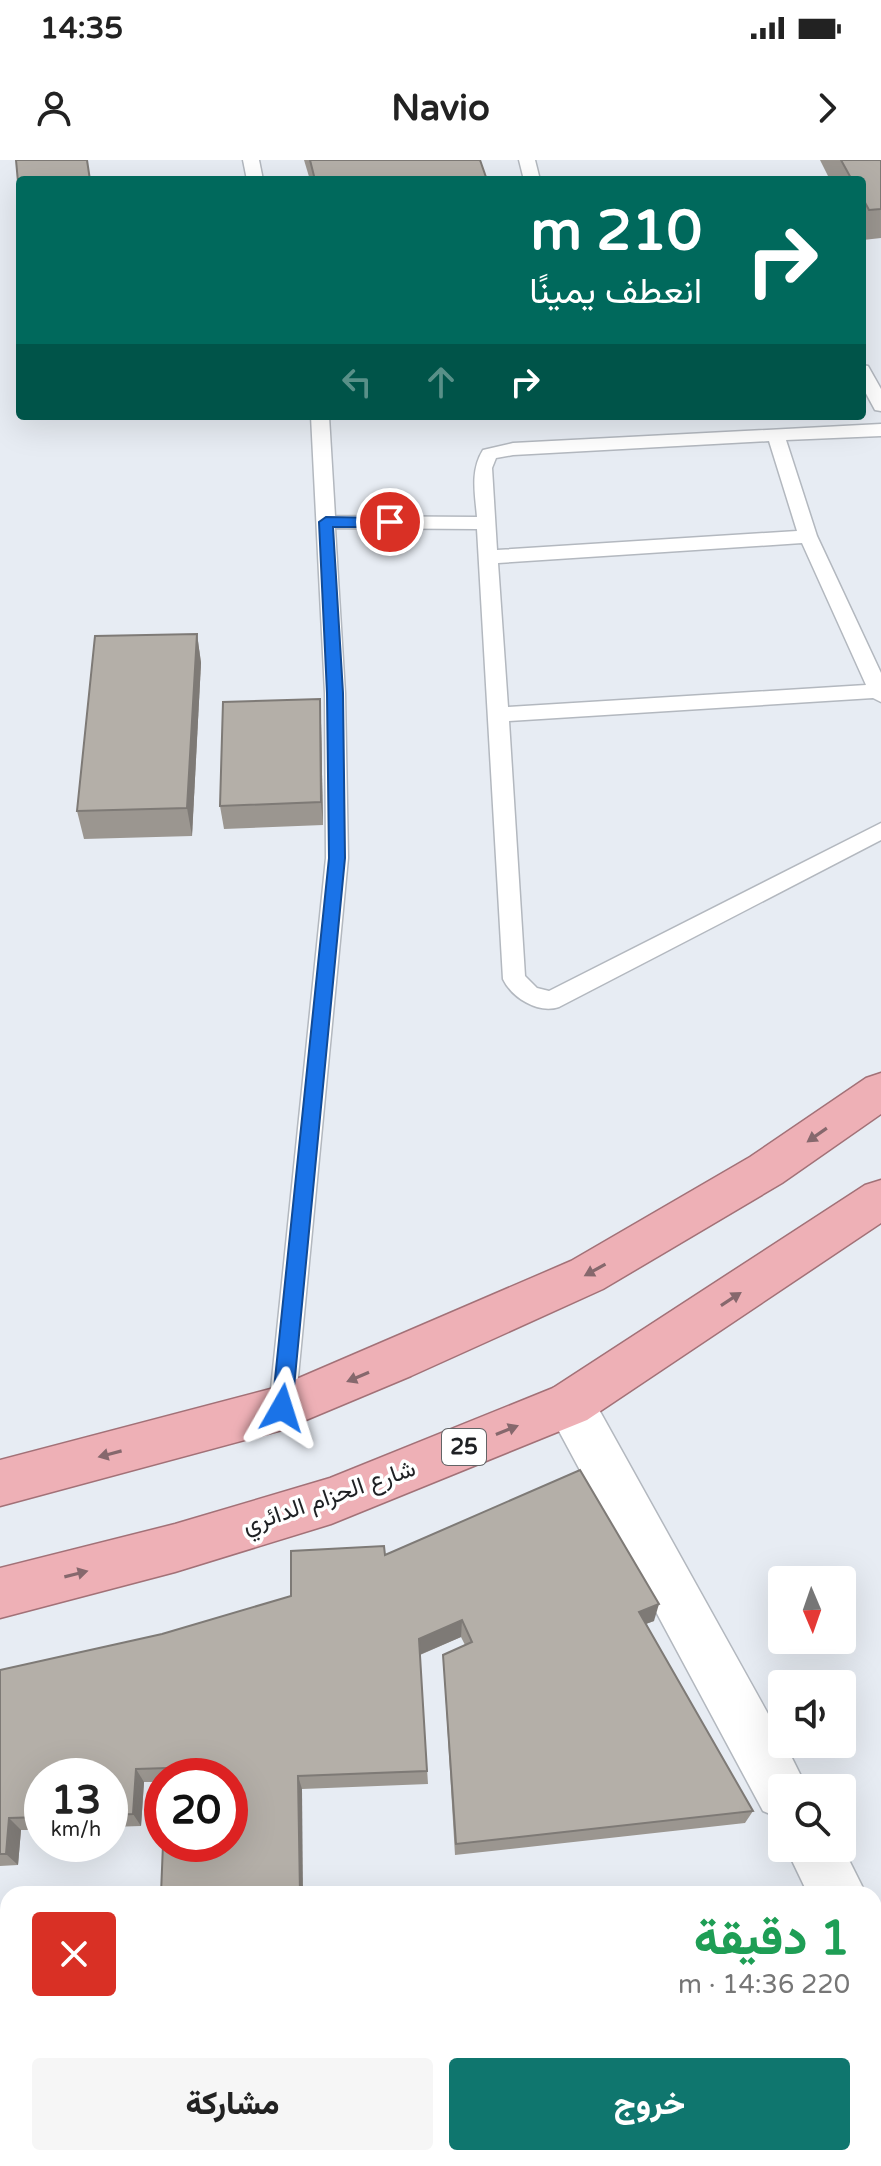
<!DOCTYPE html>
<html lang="ar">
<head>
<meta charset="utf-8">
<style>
	:root { --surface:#fff; --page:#f6f6f6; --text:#222; --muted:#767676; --accent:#0f766e }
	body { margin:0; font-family:"Varela Round",Vazirmatn,sans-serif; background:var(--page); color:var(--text); direction:rtl; height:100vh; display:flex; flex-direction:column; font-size:30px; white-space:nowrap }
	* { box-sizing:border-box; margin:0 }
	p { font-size:26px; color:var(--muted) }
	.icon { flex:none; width:44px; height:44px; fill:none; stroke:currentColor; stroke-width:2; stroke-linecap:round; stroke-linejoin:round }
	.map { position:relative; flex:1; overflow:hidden; direction:ltr }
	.sheet { position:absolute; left:0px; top:1726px; width:882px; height:280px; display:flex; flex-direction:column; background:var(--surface); border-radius:24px 24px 0 0; box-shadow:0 8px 32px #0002; direction:rtl }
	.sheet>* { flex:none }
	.top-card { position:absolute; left:16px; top:16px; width:850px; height:244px; border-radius:8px; box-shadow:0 8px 32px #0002; direction:rtl; background:#00695c; color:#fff; overflow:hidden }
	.needle { width:52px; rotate:178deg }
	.fabs { position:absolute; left:768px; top:1406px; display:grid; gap:16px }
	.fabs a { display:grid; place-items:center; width:88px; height:88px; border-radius:8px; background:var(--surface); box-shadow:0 8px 32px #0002; font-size:40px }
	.speed { position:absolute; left:24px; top:1598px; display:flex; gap:16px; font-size:40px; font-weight:700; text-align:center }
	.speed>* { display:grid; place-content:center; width:104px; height:104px; border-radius:50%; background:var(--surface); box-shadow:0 8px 32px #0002; line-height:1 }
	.speed small { font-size:20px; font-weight:400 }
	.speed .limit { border:12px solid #d22; background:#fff; color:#111 }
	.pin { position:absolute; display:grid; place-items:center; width:68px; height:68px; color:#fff; margin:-34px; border:4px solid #fff; border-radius:50%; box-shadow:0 2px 8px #0007 }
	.me { position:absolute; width:88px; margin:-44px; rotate:6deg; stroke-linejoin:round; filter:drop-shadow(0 0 6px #0008) }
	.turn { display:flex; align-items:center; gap:28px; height:168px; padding:0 32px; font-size:36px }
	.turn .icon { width:104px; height:104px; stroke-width:2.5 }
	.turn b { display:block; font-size:56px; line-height:68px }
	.lanes { display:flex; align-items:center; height:76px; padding:0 32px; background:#0003; justify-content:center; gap:40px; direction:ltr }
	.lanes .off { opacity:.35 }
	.round { display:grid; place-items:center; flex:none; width:84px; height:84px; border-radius:8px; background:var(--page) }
	.headline { display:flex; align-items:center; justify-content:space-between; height:136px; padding:0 32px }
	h1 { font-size:48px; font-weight:800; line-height:60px; color:#1e9e55 }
	.primary-button { display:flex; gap:16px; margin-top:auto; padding:16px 32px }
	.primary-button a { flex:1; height:92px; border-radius:8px; background:var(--accent); color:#fff; font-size:32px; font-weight:800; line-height:92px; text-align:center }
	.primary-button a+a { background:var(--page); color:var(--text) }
	.status { display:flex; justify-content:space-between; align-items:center; height:56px; padding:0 40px; background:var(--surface); direction:ltr }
	.status svg { height:22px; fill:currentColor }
	header { display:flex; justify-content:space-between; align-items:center; height:104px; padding:0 32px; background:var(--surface); font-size:36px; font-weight:800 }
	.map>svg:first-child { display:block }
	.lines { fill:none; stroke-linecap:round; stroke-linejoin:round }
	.service-casing { stroke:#b3b8bf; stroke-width:3 }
	.minor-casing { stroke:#b3b8bf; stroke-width:3 }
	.trunk-casing { stroke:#a27177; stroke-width:3 }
	.service { fill:#fff; fill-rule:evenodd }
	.minor { fill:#fff; fill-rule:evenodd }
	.trunk { fill:#eeb0b6; fill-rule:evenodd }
	.wall { fill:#9b9690 }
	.shaded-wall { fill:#7e7a76 }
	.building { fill:#b4afa8; stroke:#7e7a76; stroke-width:2 }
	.oneway { fill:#86686d }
	.route { fill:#1a73e8; stroke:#114b97; stroke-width:2 }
	.labels { text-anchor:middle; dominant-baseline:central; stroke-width:7; stroke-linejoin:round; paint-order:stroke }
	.shield { fill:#fff; stroke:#626466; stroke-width:2 }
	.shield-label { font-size:22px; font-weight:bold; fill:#1f2124 }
	.street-label { font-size:24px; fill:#1f2124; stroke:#fff }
</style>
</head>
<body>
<div class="status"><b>14:35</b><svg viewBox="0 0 49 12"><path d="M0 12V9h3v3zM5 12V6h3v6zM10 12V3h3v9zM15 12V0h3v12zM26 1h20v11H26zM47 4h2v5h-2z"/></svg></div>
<header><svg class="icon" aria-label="forward" viewBox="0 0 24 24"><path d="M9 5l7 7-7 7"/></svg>Navio<svg class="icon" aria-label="person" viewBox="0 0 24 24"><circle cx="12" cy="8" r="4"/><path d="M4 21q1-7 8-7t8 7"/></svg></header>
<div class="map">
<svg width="881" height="2006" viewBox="0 0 881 2006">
	<rect width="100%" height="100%" fill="#e7ecf3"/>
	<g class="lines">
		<defs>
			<g id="service">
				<path d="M243,0H259L263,20H247Z"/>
				<path d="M519,0H535L540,20H524Z"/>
				<path d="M862,205L868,206L881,229V251L875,250L862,226Z"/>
				<path d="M311,256H329L335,356L477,357C475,333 470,311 483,290L513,283L881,264V276L786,280L817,376L881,513V542L873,538L509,561L525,816L537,828L549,831L881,663V680L559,847C538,854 512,838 503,819L477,369L335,368L345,533L348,698L295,1248L291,1256L282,1260L273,1256L269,1248L326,698L325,533ZM769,281L797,371L497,390L492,308L496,298L513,295ZM802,383L866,525L508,547L498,403Z"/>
			</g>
			<g id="minor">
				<path d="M570,1222L587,1228L782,1579V1584H785L807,1628H782V1659L763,1651L553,1260L546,1244L553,1228Z"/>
				<path d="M842,1686L866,1734H808L786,1688Z"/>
				<path d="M874,1772L881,1775V1841L874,1838Z"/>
				<rect x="0" y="1799" width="8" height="56"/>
				<rect x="306" y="1998" width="60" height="8"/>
			</g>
			<g id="trunk">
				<path d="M881,913V954L782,1023L603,1129L411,1216L282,1270L0,1346V1300L278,1227L571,1101L750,997L866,918Z"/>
				<path d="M881,1020V1063L587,1260L331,1364L175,1412L0,1458V1408L175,1364L330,1318L553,1228L865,1025Z"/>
			</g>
		</defs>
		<use href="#service" class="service-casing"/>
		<use href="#minor" class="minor-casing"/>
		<use href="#trunk" class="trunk-casing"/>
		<use href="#service" class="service"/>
		<use href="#minor" class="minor"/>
		<use href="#trunk" class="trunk"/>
	</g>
	<g class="wall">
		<path d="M304,0H480L487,20H310Z"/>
		<path d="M820,0H881V78L863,80L862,78V20H830Z"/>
		<path d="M197,474L201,503L192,676L84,679L77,651Z"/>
		<path d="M321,563L323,665L224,669L220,646Z"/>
		<path d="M385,1395L654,1461L646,1464L753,1651L745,1663L455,1695L443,1495L465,1485L461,1477L420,1495L428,1624L302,1629L230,1616H162V1622H144L141,1666L110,1667V1616H42V1670H21L18,1705L0,1706V1510L162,1474L291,1436Z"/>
		<path d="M874,1913L881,2006H871L870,1998H874Z"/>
		<path d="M624,1998H714L715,2006H625Z"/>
		<path d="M750,1998H836L837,2006H750Z"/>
	</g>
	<g class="shaded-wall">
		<path d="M197,474L201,503L192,676L187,648Z"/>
		<path d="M320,539L321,563L323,665L321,642Z"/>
		<path d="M659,1444L654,1461L634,1468L639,1452Z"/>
		<path d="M462,1460L461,1477L419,1495V1479Z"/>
		<path d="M136,1609L144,1622L141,1666L133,1654Z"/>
		<path d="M298,1616L302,1629L303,1734H300Z"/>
		<path d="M9,1658L21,1670L18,1705L6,1694Z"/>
		<path d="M67,1998H73V2006H66Z"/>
		<path d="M189,1998H194L193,2006H189Z"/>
	</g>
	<g class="building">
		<path d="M16,0H87L90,20H20V44Z"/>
		<path d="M310,0H480L487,20H315Z"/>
		<path d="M841,0H881V49L869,50L862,37V20H852Z"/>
		<path d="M197,474L187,648L77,651L95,476Z"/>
		<path d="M320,539L321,642L220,646L223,542Z"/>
		<path d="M580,1310L659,1444L639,1452L753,1651L456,1684L443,1495L472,1482L462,1460L419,1479L427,1611L298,1616L300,1734H161L163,1684H230V1616H166L167,1608L136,1609L133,1654L110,1655V1616H42V1657L9,1658L6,1694H0V1510L162,1474L291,1436V1391L384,1386L385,1395Z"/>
		<path d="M0,1907H8V1998H67L66,2006H0Z"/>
		<path d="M881,1912V2006H879L874,1966V1913Z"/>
		<rect x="103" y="1998" width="86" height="8"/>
		<rect x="234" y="1998" width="73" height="8"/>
		<path d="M384,1998H466L467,2006H384Z"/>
		<path d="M505,1998H586L587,2006H505Z"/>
		<path d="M628,1998H714L715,2006H628Z"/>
		<path d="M755,1998H836L837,2006H756Z"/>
	</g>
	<defs><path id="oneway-solid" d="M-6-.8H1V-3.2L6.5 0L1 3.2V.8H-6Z" transform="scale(2)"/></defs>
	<g class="oneway">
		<use href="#oneway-solid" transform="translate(817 975) rotate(145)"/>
		<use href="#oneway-solid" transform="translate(595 1110) rotate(151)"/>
		<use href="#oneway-solid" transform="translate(731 1139) rotate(-33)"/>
		<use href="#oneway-solid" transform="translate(358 1217) rotate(157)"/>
		<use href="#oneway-solid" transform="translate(507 1270) rotate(-22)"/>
		<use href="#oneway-solid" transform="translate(110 1294) rotate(165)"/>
		<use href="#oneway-solid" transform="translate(76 1414) rotate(-14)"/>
	</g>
	<path class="route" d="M326,357L390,358L397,362L390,367H333L343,533L345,698L292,1248L289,1255L282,1258L275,1255L272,1248L329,698L327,533L319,362Z"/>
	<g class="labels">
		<rect class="shield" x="442" y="1269" width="44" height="36" rx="6"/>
		<g class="shield-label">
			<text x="464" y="1287">25</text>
		</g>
		<g class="street-label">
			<text transform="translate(329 1337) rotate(-19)">شارع الحزام الدائري</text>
		</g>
	</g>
</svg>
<div class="fabs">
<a><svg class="needle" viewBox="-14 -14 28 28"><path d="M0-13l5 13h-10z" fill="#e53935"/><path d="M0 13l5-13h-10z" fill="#767676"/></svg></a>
<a><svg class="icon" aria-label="sound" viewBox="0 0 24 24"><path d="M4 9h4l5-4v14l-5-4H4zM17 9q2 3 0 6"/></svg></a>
<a><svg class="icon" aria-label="search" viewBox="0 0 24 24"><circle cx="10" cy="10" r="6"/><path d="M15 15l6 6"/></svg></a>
</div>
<div class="speed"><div>13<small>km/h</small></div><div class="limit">20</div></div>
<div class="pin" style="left:390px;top:362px;background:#d93025"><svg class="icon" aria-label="arrive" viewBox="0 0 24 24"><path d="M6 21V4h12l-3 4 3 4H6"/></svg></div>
<svg class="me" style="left:282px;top:1248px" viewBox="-20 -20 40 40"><path d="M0-17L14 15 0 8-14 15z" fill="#1a73e8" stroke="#fff" stroke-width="4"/></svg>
<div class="top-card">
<div class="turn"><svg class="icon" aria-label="right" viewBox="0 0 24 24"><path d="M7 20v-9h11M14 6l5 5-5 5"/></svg><div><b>210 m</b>انعطف يمينًا</div></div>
<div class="lanes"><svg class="icon off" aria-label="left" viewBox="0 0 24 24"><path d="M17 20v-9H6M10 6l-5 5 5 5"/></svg><svg class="icon off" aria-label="ahead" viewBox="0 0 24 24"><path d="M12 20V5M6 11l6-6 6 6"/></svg><svg class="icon" aria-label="right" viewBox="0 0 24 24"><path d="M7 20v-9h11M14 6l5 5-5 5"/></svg></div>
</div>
<section class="sheet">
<div class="headline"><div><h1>1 دقيقة</h1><p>220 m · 14:36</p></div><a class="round" style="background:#d93025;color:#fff"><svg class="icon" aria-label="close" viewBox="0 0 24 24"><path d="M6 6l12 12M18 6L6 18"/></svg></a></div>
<div class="primary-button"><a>خروج</a><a>مشاركة</a></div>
</section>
</div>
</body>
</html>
